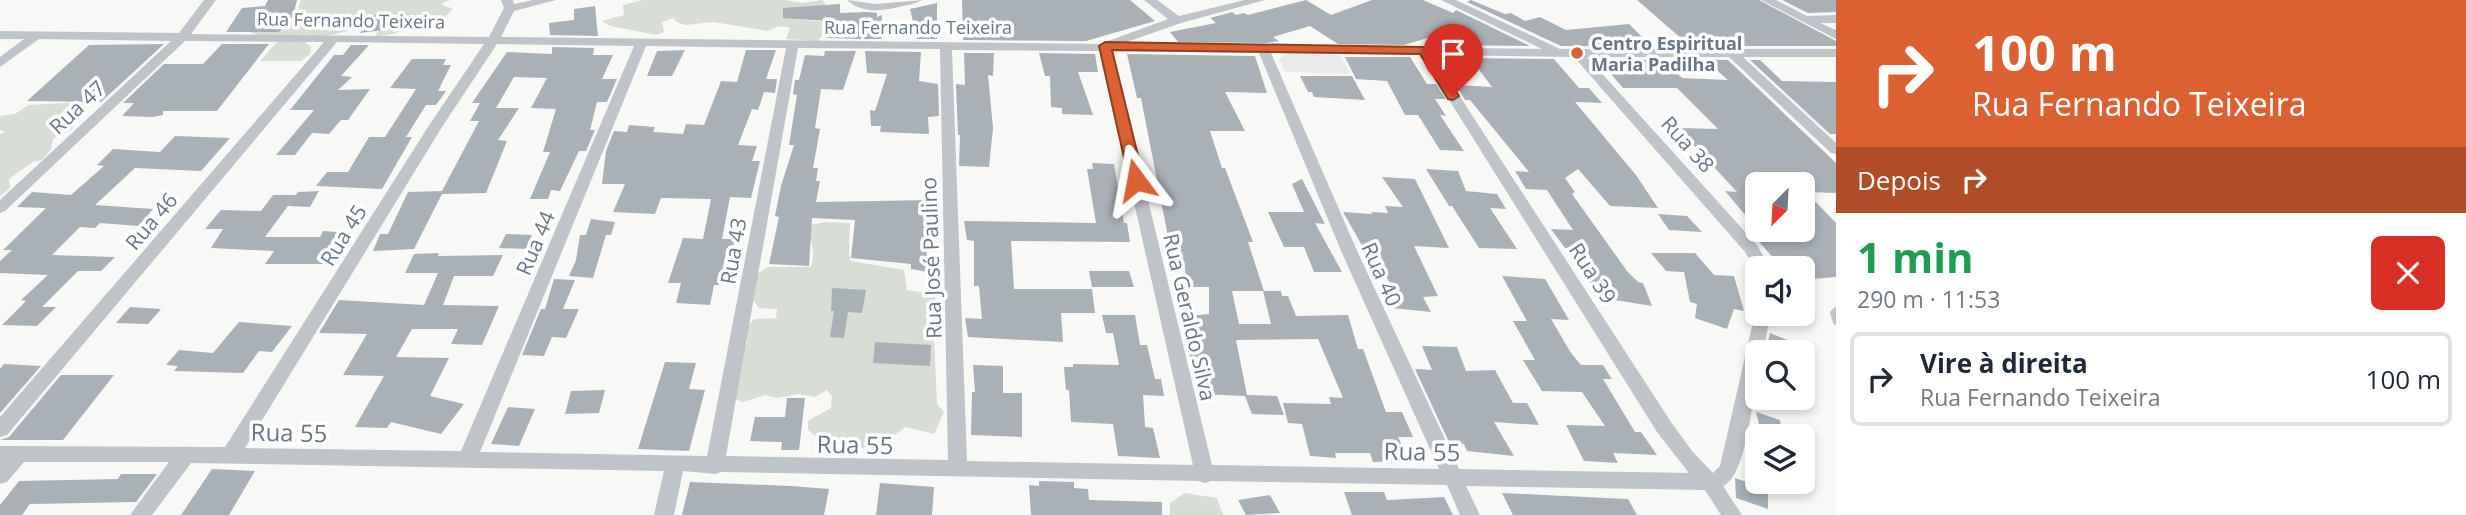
<!DOCTYPE html>
<html lang="pt">
<head>
<meta charset="utf-8">
<style>
	:root { --surface:#fff; --page:#f2f2f3; --text:#1f2937; --muted:#747a83; --line:#e0e1e3 }
	body { margin:0; font-family:"Open Sans",sans-serif; background:var(--page); color:var(--text); height:100vh; display:flex; flex-direction:column; font-size:26px; white-space:nowrap }
	* { box-sizing:border-box; margin:0 }
	p { font-size:23px; color:var(--muted) }
	.icon { flex:none; width:38px; height:38px; fill:none; stroke:currentColor; stroke-width:2; stroke-linecap:round; stroke-linejoin:round }
	.map { position:relative; flex:1; overflow:hidden }
	.panel { display:flex; flex-direction:column; background:var(--surface); width:630px }
	.panel>* { flex:none }
	.top-card { background:#dc6132; color:#fff; overflow:hidden }
	.needle { width:46px; rotate:204deg }
	.fabs { position:absolute; left:1745px; top:172px; display:grid; gap:14px }
	.fabs a { display:grid; place-items:center; width:70px; height:70px; border-radius:10px; background:var(--surface); box-shadow:0 4px 10px #0003; font-size:35px }
	.pin { position:absolute; display:grid; place-items:center; width:60px; height:60px; color:#fff; margin:-72px -30px; border-radius:50% 50% 50% 0; rotate:-45deg; box-shadow:0 0 7px #0007 }
	.pin .icon { rotate:45deg }
	.me { position:absolute; width:77px; margin:-38px; rotate:347deg; stroke-linejoin:round; filter:drop-shadow(0 0 5px #0008) }
	.turn { display:flex; align-items:center; gap:24px; height:147px; padding:0 21px; font-size:32px }
	.turn .icon { width:91px; height:91px; stroke-width:2.5 }
	.turn b { display:block; font-size:49px; line-height:60px }
	.then { display:flex; align-items:center; height:66px; padding:0 21px; background:#0003; gap:14px; font-size:26px }
	.round { display:grid; place-items:center; flex:none; width:74px; height:74px; border-radius:10px; background:var(--page) }
	.headline { display:flex; align-items:center; justify-content:space-between; height:119px; padding:0 21px }
	h1 { font-size:42px; font-weight:700; line-height:52px; color:#1e9e55 }
	ul { padding:0; list-style:none }
	li { display:flex; align-items:center; gap:21px; height:94px; margin:0 14px 10px; padding:0 7px; border:4px solid var(--line); border-radius:10px }
	li div { flex:1 }
	li b { display:block; font-size:26px }
	li em { font-style:normal }
	main { display:flex; flex:1; min-height:0 }
	.map>svg:first-child { display:block }
	.built { fill:#e9eae9 }
	.green { fill:#d8ddd5 }
	.lines { fill:none; stroke-linecap:round; stroke-linejoin:round }
	.stream { stroke:#bcc5ca; stroke-width:6 }
	.building { fill:#a9b1b7; fill-rule:evenodd }
	.street { fill:#bfc4c8; fill-rule:evenodd }
	.route { fill:#dc6132; stroke:#8f3f20; stroke-width:2 }
	.poi-dot { fill:#dc6132; stroke:#fff; stroke-width:2.5 }
	.labels { text-anchor:middle; dominant-baseline:central; stroke-width:7; stroke-linejoin:round; paint-order:stroke }
	.far-street-label { font-size:18px; fill:#697886; stroke:#fff }
	.far-poi-label { font-size:18px; font-weight:bold; fill:#697886; stroke:#fff; text-anchor:start }
	.street-label { font-size:21px; fill:#697886; stroke:#fff }
	.near-street-label { font-size:24px; fill:#697886; stroke:#fff }
</style>
</head>
<body>
<main>
<div class="map">
<svg width="1836" height="515" viewBox="0 0 1836 515">
	<rect width="100%" height="100%" fill="#f8f9f6"/>
	<path class="built" d="M1287,54L1340,55L1350,74L1285,72L1279,59Z"/>
	<g class="green">
		<path d="M301,0H449L441,4L453,9L445,17L417,18C405,32 394,35 376,36L378,30L359,25C337,39 325,31 305,42L311,47L310,54L301,61H260L277,42L247,31L297,20L305,15L298,8Z"/>
		<path d="M643,0H784L802,3L822,0L826,4L822,9L795,13L796,19L826,22L825,32L818,41L786,39L790,28C781,25 776,26 768,31L713,22L685,25L677,22L673,18L662,22L664,32L657,35L610,26L602,21L624,15L623,5Z"/>
		<path d="M68,103L86,107L71,130L53,139L51,149L42,160L33,162L9,179L10,188L0,196V134L5,132L0,130V116L15,114L29,105Z"/>
		<path d="M824,222L850,223L849,254L851,261L904,270L907,290L934,294L942,316L934,337L937,404L944,412L934,434L906,427L891,437L845,455L834,452L808,430V421L831,408L832,397L827,390L815,397L799,394L777,398L765,395L743,402L734,399L730,353L747,344L745,329L754,319L776,318L777,309L759,308L752,298L754,276L768,267H811C814,259 814,246 809,238L811,225Z"/>
		<path d="M1185,493L1217,498L1223,515H1170V503Z"/>
	</g>
	<g class="lines">
		<path class="stream" d="M1836,310L1833,313L1836,322"/>
	</g>
	<g class="building">
		<path d="M268,0H297L293,16L279,32H226L242,8L265,6Z"/>
		<path d="M962,0H1130L1155,21L1086,41L963,40Z"/>
		<path d="M1306,0L1331,15L1372,0H1423L1453,13L1456,10L1530,46L1453,45L1441,34L1404,45L1338,44L1310,26L1273,37L1279,41L1267,43L1178,42L1170,32L1216,23L1210,18L1232,12L1236,15L1244,13L1248,15Z"/>
		<path d="M1471,0L1505,14L1511,13L1525,21L1540,17L1566,30L1629,24L1651,46H1561L1467,2Z"/>
		<path d="M1637,0H1759L1836,41V46H1690Z"/>
		<path d="M1782,0H1836V12L1808,13Z"/>
		<path d="M937,3V39H917L910,9Z"/>
		<path d="M840,4V13L867,12L877,13V17L882,15V39H864L863,32L861,39L826,38L828,21L783,18V8Z"/>
		<path d="M595,6L598,36L550,35L549,23L574,20V9Z"/>
		<path d="M373,15L394,16L383,30L360,33Z"/>
		<path d="M164,44L101,102L27,101L89,45Z"/>
		<path d="M222,44H269L217,111H163V115L153,117L122,116L134,103H123L164,64H203Z"/>
		<path d="M351,45H369L341,76L352,77L338,90L370,89L348,120H341L329,134L312,133L295,155H276L314,110H290L334,55H343Z"/>
		<path d="M552,47L594,48L593,55H613L602,79H617L607,102H597L590,130H595L586,151H579L560,191L551,190L548,199H530L550,152H543L556,109L531,108L547,78L514,77L496,108H519L498,140L507,141L486,193L442,194L414,249L373,251L380,234H388L408,192L442,191L479,121H470L480,103H472L507,52L552,54Z"/>
		<path d="M685,50L672,76H647L657,51Z"/>
		<path d="M746,50H776L766,79H777L775,93L764,92L758,110L752,109L738,145L757,146L752,161H760L751,198L730,197L722,239H735L731,254L726,253L719,285H714L710,305L676,303L681,283H668L683,238L703,239L711,199L661,198L655,214L613,212L625,184H602L606,151L614,131L627,132L629,125L655,127L653,132L683,134L686,124L704,125L721,81L737,82Z"/>
		<path d="M825,51H856L843,90L821,89L815,128L820,129L813,168H818L816,181H820L816,202L934,200L935,219H928L929,242H926L928,272L911,269V264L851,258L855,220L812,218L809,266L769,264L779,217L775,216L781,186L794,145H789L797,95L793,94L795,80H799L805,55L824,56Z"/>
		<path d="M865,51L921,52L919,81L938,84L939,116L928,117L929,134L880,132L881,126H871L870,110L875,111L887,74L867,73Z"/>
		<path d="M964,53H994L993,76L988,75L993,128L989,167L959,166L960,135H958L956,84L965,85Z"/>
		<path d="M1039,53L1095,54L1098,72H1078L1093,115L1062,114V108L1051,107L1050,76H1045Z"/>
		<path d="M1127,54L1255,56L1267,93L1225,92L1245,131H1210L1222,168H1225L1253,242H1248L1264,291H1232L1239,324H1271L1263,291H1281L1282,296H1288L1296,316L1348,315L1358,349H1363L1386,412H1402L1413,437H1398L1409,461L1373,462L1370,453H1335L1336,458L1310,456L1302,424L1288,423L1283,403L1331,404L1329,397L1343,398L1318,339L1236,340L1247,395L1277,396L1284,415L1252,414L1245,396L1199,394L1186,339L1194,340L1188,316L1209,314V287H1188L1183,258L1172,257L1141,98H1137Z"/>
		<path d="M1345,57H1410L1427,84H1436L1446,99H1435L1446,116L1440,115L1464,151L1440,150L1418,115H1405L1387,81L1356,79Z"/>
		<path d="M1470,58L1554,59L1579,88H1589L1602,103L1575,102L1636,175L1658,208L1610,206L1578,169L1565,178L1575,192L1572,194L1627,271L1638,282L1643,283L1652,306L1596,297L1577,249L1565,248L1551,229L1573,230L1547,190L1526,189L1515,171L1529,172L1470,100H1465L1456,85L1492,87Z"/>
		<path d="M412,59H446L443,65H451L438,91H446L436,105H426L406,137H412L382,189L316,186L327,172H348L369,137H385L416,89L390,88Z"/>
		<path d="M1599,60H1664L1682,78L1728,80L1705,60H1728L1836,163V193L1806,192L1836,223V277L1802,280V268H1782L1748,229H1757L1725,191L1737,192L1678,128L1718,129L1677,88H1623ZM1757,174L1780,175L1789,183H1802V230L1757,229Z"/>
		<path d="M1750,60H1760L1782,81L1836,82V134H1830Z"/>
		<path d="M1300,76H1352L1365,100L1314,97L1312,92H1308Z"/>
		<path d="M175,136L230,138L201,171L135,168L95,205L153,209L139,226L100,223L95,228L80,227L52,255L115,257L101,271H78L42,307H56L37,326L2,325L26,301L21,300L48,275L0,273V261L12,250H3L46,208L17,207L32,192L71,195L104,166L97,165L113,149L160,152Z"/>
		<path d="M1092,163L1114,164L1124,223H1127L1130,242L1011,241L1014,289H1092L1095,313H1061L1063,342L968,337L965,318L982,319L979,286H974V241L967,240L964,221L1096,223L1087,169H1093Z"/>
		<path d="M1426,169L1458,171L1466,191L1497,194L1506,209L1490,208L1517,249L1479,248L1452,206H1449Z"/>
		<path d="M1382,177L1415,179L1449,248L1414,246L1438,296L1423,297L1431,312L1392,308L1384,291L1394,293L1374,249H1364L1343,212L1372,214L1371,212L1388,213L1385,206L1403,207Z"/>
		<path d="M1302,179L1325,224L1315,223L1342,272H1314L1304,247H1284L1268,212H1304L1292,184Z"/>
		<path d="M319,191L310,207L288,206L298,192Z"/>
		<path d="M273,195H296L265,237H320L323,231L351,233L332,264H265L274,251L211,248L223,229H205L221,210L261,211Z"/>
		<path d="M1658,214L1687,216L1702,232L1669,230Z"/>
		<path d="M591,219L615,222L611,235H606L593,278L569,276L576,260L580,235H586Z"/>
		<path d="M506,234L532,235L526,249L499,248Z"/>
		<path d="M439,253L438,256L503,255L493,276H454L443,305L499,306L482,345L451,344L458,329H412L396,357L449,358L430,396L464,404L441,434L391,422L387,428L355,427L384,376L343,375L367,334L319,333L339,300L424,305L438,273H405L414,254Z"/>
		<path d="M1651,253H1695L1714,275L1734,276L1744,311L1734,309L1727,329L1695,318L1697,304L1690,302L1684,272L1666,271Z"/>
		<path d="M1089,271H1129L1134,287H1092Z"/>
		<path d="M1502,276L1545,279L1569,320L1551,319L1571,353L1581,365H1603L1612,379H1603L1635,432H1641L1657,455L1613,453L1618,463L1584,461L1566,425L1605,426L1582,392L1542,391L1523,360H1535L1513,321H1527Z"/>
		<path d="M554,279L575,280L563,309H579L566,338L552,337L544,356L522,355L541,309H545Z"/>
		<path d="M832,288L866,290L862,313L848,312L844,338L830,337L834,311H831Z"/>
		<path d="M130,307L161,309L148,324L116,323Z"/>
		<path d="M1102,315H1135L1140,345H1147L1155,379H1161L1164,396L1143,395L1145,427L1153,428L1160,458L1118,456L1113,424L1071,422L1069,390H1066L1064,367H1073V364L1119,365L1113,333H1106Z"/>
		<path d="M239,322L292,326L272,352L259,351L243,373L174,371L178,366L166,365L179,350L213,353Z"/>
		<path d="M1770,333L1815,351L1814,352H1774L1766,349Z"/>
		<path d="M875,342L931,345L930,366L873,363Z"/>
		<path d="M1422,346L1457,347L1466,371L1495,370L1513,403H1527L1539,425L1494,422L1514,456L1467,451L1464,444L1449,442L1415,369L1432,370Z"/>
		<path d="M665,362L696,363L689,389L705,390L689,451L638,449Z"/>
		<path d="M4,364L41,366L0,413V369Z"/>
		<path d="M973,365L1003,366V393H1022V437L971,435L972,392H975Z"/>
		<path d="M61,375H114L63,440H0L9,437Z"/>
		<path d="M605,390L599,413L565,414L571,391Z"/>
		<path d="M787,398H805L799,450H781L782,442L750,441L755,417H785Z"/>
		<path d="M508,407L535,409L519,446L491,444Z"/>
		<path d="M1756,412L1780,420L1783,436L1761,432Z"/>
		<path d="M212,469L255,471L229,515H181Z"/>
		<path d="M121,474H157L136,502L30,504L22,515H0V505L19,481L118,479Z"/>
		<path d="M1735,478L1768,489V509L1736,498Z"/>
		<path d="M1039,481L1074,482V488L1088,489L1089,500L1162,502V515H1031L1029,485L1039,486Z"/>
		<path d="M690,482L791,486L829,489L824,515H682Z"/>
		<path d="M880,483L934,487L932,515H876Z"/>
		<path d="M1344,492H1384L1387,500L1444,497L1453,515H1352Z"/>
		<path d="M1502,493L1628,499L1637,515H1513Z"/>
		<path d="M1270,495L1280,513L1246,515L1238,500Z"/>
	</g>
	<g class="lines">
		<g class="street">
			<path d="M204,0H216L191,34L489,37L504,8L501,0H513L514,4L533,0H556L514,11L501,37L1100,44L1168,19L1144,0H1157L1179,16L1245,0H1265L1181,23L1121,44L1542,49L1441,0H1456L1560,49H1836V57H1743L1836,143V154L1831,153L1729,57H1587L1757,245L1770,268H1757V272L1745,252L1574,57L1433,55L1671,422L1692,451L1713,473L1720,466L1755,313L1757,309V313H1771L1763,352H1757C1757,377 1748,477 1723,486L1742,515H1721L1705,490L1466,486L1480,515H1460L1447,485L1211,481L1205,483L1198,481L721,472L715,474L683,471L674,515H654L664,471L191,463L152,515H130L169,462H24L7,482L0,484V446L225,447L428,127L484,44L337,42L7,435L0,437V417L324,42L185,41L5,211L0,213V200L171,41L39,39L0,67V57L24,39H0V31L179,33ZM497,44L634,46L461,451L245,448L442,127ZM646,46L786,48L707,456L480,452ZM798,48L940,49L948,460L726,456ZM952,50L1100,51L1193,465L967,461ZM1112,51L1259,53L1342,253L1439,469L1212,465ZM1271,53L1421,55L1657,432L1689,473L1459,469L1358,253Z"/>
			<path d="M847,0L876,4L922,0L916,3C893,8 867,18 847,0Z"/>
			<path d="M1761,0H1776L1807,16L1836,15V23H1820L1836,30V39Z"/>
		</g>
	</g>
	<path class="route" d="M1105,42L1423,47L1428,48L1459,96L1453,100L1448,99L1420,54L1112,50L1144,180L1136,184L1129,180L1099,46Z"/>
	<circle class="poi-dot" cx="1577" cy="53" r="7"/>
	<g class="labels">
		<g class="far-street-label">
			<text transform="translate(351 20) rotate(1)">Rua Fernando Teixeira</text>
			<text x="918" y="27">Rua Fernando Teixeira</text>
		</g>
		<g class="far-poi-label">
			<text x="1591" y="43">Centro Espiritual<tspan x="1591" dy="21">Maria Padilha</tspan></text>
		</g>
		<g class="street-label">
			<text transform="translate(77 107) rotate(-43)">Rua 47</text>
			<text transform="translate(1688 144) rotate(48)">Rua 38</text>
			<text transform="translate(151 221) rotate(-50)">Rua 46</text>
			<text transform="translate(343 235) rotate(-58)">Rua 45</text>
			<text transform="translate(535 243) rotate(-67)">Rua 44</text>
			<text transform="translate(733 251) rotate(-80)">Rua 43</text>
			<text transform="translate(931 258) rotate(-92)">Rua José Paulino</text>
			<text transform="translate(1593 273) rotate(57)">Rua 39</text>
			<text transform="translate(1382 274) rotate(66)">Rua 40</text>
			<text transform="translate(1190 317) rotate(77)">Rua Geraldo Silva</text>
		</g>
		<g class="near-street-label">
			<text transform="translate(289 432) rotate(1)">Rua 55</text>
			<text transform="translate(855 444) rotate(1)">Rua 55</text>
			<text transform="translate(1422 451) rotate(1)">Rua 55</text>
		</g>
	</g>
</svg>
<div class="fabs">
<a><svg class="needle" viewBox="-14 -14 28 28"><path d="M0-13l5 13h-10z" fill="#e53935"/><path d="M0 13l5-13h-10z" fill="#747a83"/></svg></a>
<a><svg class="icon" aria-label="sound" viewBox="0 0 24 24"><path d="M4 9h4l5-4v14l-5-4H4zM17 9q2 3 0 6"/></svg></a>
<a><svg class="icon" aria-label="search" viewBox="0 0 24 24"><circle cx="10" cy="10" r="6"/><path d="M15 15l6 6"/></svg></a>
<a><svg class="icon" aria-label="layers" viewBox="0 0 24 24"><path d="M12 4l9 5-9 5-9-5zM3 14l9 5 9-5"/></svg></a>
</div>
<div class="pin" style="left:1453px;top:96px;background:#d93025"><svg class="icon" aria-label="arrive" viewBox="0 0 24 24"><path d="M6 21V4h12l-3 4 3 4H6"/></svg></div>
<svg class="me" style="left:1136px;top:180px" viewBox="-20 -20 40 40"><path d="M0-17L14 15 0 8-14 15z" fill="#dc6132" stroke="#fff" stroke-width="4"/></svg>
</div>
<section class="panel">
<div class="top-card">
<div class="turn"><svg class="icon" aria-label="right" viewBox="0 0 24 24"><path d="M7 20v-9h11M14 6l5 5-5 5"/></svg><div><b>100 m</b>Rua Fernando Teixeira</div></div>
<div class="then">Depois<svg class="icon" aria-label="right" viewBox="0 0 24 24"><path d="M7 20v-9h11M14 6l5 5-5 5"/></svg></div>
</div>
<div class="headline"><div><h1>1 min</h1><p>290 m · 11:53</p></div><a class="round" style="background:#d93025;color:#fff"><svg class="icon" aria-label="close" viewBox="0 0 24 24"><path d="M6 6l12 12M18 6L6 18"/></svg></a></div>
<ul>
<li><svg class="icon" aria-label="right" viewBox="0 0 24 24"><path d="M7 20v-9h11M14 6l5 5-5 5"/></svg><div><b>Vire à direita</b><p>Rua Fernando Teixeira</p></div><em>100 m</em></li>
</ul>
</section>
</main>
</body>
</html>
